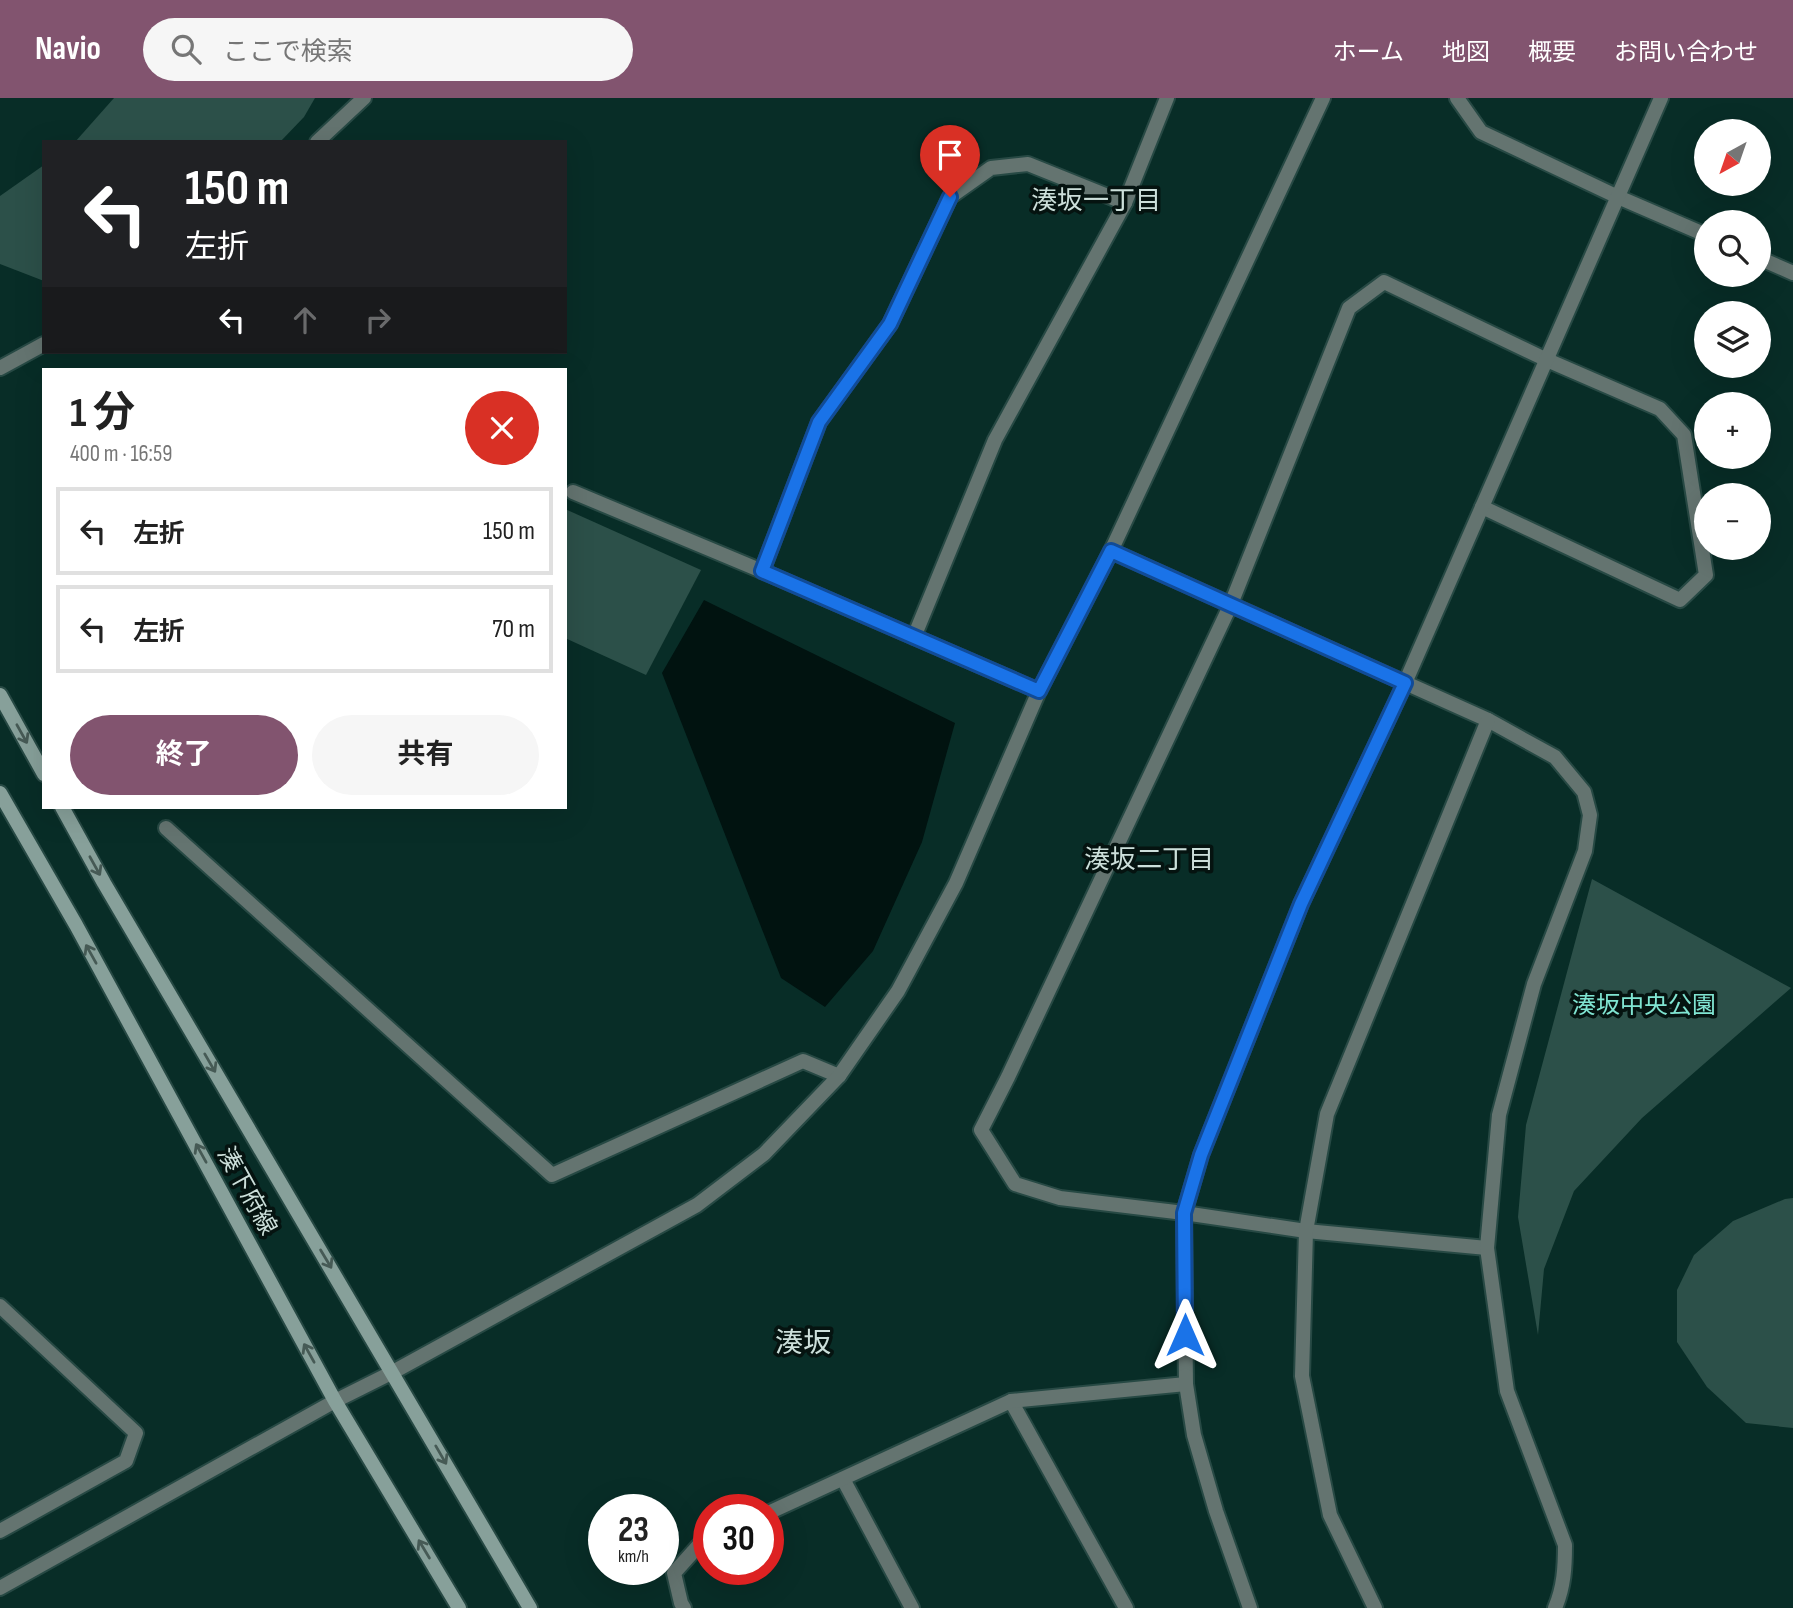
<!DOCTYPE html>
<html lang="ja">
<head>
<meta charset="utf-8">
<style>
	:root { --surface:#fff; --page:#f6f6f6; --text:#222; --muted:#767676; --line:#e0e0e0; --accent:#82546f }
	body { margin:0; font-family:"Sofia Sans Condensed","Noto Sans JP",sans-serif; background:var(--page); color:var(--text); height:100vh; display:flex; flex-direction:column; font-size:26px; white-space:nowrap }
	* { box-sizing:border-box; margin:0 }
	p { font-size:23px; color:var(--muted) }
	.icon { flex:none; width:38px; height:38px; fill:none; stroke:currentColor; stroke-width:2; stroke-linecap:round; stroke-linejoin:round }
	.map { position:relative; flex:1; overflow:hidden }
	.panel { position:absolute; left:42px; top:270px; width:525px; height:441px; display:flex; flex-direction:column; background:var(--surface); border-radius:0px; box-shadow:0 7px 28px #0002 }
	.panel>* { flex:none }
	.hud { position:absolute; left:42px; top:42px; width:525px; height:214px; border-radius:0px; box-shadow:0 7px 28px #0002; background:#202124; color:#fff; overflow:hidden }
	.needle { width:46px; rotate:220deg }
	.fabs { position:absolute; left:1694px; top:21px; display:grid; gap:14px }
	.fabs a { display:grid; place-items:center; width:77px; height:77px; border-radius:50%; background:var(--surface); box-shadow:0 7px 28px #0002; font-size:35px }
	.speed { position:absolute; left:588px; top:1396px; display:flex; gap:14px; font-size:35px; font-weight:700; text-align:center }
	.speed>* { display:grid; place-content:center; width:91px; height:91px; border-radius:50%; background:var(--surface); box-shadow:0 7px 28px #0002; line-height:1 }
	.speed small { font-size:18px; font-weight:400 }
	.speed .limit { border:10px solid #d22; background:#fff; color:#111 }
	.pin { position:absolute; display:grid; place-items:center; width:60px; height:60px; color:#fff; margin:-72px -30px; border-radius:50% 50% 50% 0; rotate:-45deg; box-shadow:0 0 7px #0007 }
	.pin .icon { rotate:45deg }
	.me { position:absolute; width:77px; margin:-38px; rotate:0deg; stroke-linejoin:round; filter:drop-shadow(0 0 5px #0008) }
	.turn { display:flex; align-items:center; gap:24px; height:147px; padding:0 28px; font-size:32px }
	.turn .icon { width:91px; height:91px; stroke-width:2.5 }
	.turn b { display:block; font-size:49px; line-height:60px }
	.lanes { display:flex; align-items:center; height:66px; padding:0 28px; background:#0003; justify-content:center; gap:35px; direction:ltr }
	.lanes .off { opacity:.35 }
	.round { display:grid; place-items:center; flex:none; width:74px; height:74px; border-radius:37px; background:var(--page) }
	.head { display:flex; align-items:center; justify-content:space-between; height:119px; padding:0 28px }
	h1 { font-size:42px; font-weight:700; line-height:52px }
	.cta { display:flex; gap:14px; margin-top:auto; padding:14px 28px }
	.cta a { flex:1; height:80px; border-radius:42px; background:var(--accent); color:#fff; font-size:28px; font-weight:700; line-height:80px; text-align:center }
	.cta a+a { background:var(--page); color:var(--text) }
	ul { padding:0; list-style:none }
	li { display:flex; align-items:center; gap:21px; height:88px; margin:0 14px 10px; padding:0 14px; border:4px solid var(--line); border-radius:0px }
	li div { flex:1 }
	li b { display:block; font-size:26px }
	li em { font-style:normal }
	header { display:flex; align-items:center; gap:42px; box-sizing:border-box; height:98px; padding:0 35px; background:var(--accent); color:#fff }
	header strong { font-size:33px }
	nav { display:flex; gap:38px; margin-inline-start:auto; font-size:24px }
	.search { width:490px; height:63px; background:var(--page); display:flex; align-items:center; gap:18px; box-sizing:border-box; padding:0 24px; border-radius:38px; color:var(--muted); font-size:26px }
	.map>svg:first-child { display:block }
	.green { fill:#2c5049 }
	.water { fill:#011310 }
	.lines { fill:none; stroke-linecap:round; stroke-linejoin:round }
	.service-casing { stroke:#274944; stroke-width:18 }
	.minor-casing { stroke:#274944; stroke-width:18 }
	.tertiary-casing { stroke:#274944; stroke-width:18 }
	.secondary-casing { stroke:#274944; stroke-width:18 }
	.service { stroke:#647470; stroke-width:14 }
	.minor { stroke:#647470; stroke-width:14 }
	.tertiary { stroke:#647470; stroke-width:14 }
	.secondary { stroke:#87a09a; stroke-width:14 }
	.oneway { stroke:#465a55 }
	.route-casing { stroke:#114b97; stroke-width:18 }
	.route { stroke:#1a73e8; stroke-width:12 }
	.labels { text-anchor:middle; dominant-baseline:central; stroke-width:7; stroke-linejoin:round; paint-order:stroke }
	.park-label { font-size:24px; fill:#80e5d2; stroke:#051310 }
	.street-label { font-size:24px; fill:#ccdfda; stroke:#051310 }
	.neighbourhood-label { font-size:26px; fill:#ccdfda; stroke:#051310 }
	.quarter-label { font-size:28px; fill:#ccdfda; stroke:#051310 }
</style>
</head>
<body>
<header>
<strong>Navio</strong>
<div class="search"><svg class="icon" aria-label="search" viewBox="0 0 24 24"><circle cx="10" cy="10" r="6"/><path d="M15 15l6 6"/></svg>ここで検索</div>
<nav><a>ホーム</a><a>地図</a><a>概要</a><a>お問い合わせ</a></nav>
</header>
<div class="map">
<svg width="1793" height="1510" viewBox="0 0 1793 1510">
	<rect width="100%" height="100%" fill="#082d27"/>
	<g class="green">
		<path d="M114,0H315L304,19L280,44H75Z"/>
		<path d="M44,67V183L0,166V98Z"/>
		<path d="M565,411L701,472L646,577L565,540Z"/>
		<path d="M1592,781L1791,890L1642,1020L1574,1093L1544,1171L1538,1237L1518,1119L1526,1027Z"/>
		<path d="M1793,1100V1330L1746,1325L1707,1289L1677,1244V1192L1694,1157L1733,1123L1785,1101Z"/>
	</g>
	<path class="water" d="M704,502L955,625L922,744L873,853L825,909L781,880L662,575Z"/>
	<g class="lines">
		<defs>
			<g id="service">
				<path d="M317,44L364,0"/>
				<path d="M0,270L44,246"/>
			</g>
			<g id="minor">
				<path d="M1457,0L1481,34L1618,99L1706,137"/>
				<path d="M1759,160L1793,175"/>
				<path d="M573,394L762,473L1039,593"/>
				<path d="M1482,409L1680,502L1706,477L1684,337L1660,311L1547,262L1384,184L1349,210L1231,506L1008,979L981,1032L1015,1086L1060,1100L1184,1115L1306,1133L1487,1150"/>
				<path d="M1111,453L1488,622L1555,659L1584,694L1590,717L1585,753L1534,886L1499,1017L1487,1150L1507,1293L1565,1447C1565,1469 1564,1489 1555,1510"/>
				<path d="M762,473L819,324L890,226L950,99L991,70L1028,66L1125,105"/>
				<path d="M914,539L995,342L1125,105L1167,0"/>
				<path d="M166,730L552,1077L803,963L839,978"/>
				<path d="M0,1208L136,1335L126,1363L0,1433"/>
				<path d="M1011,1303L1126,1510"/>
				<path d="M843,1381L912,1510"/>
				<path d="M768,1415L1011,1303L1186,1286"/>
				<path d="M684,1510L681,1505L674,1475L700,1446L709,1442"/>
				<path d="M1250,1510L1216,1413L1194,1337L1186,1286L1184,1115L1201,1057L1301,806L1405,585L1661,0"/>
				<path d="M1375,1510L1330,1417L1302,1278L1306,1133L1327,1016L1488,622"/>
			</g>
			<path id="tertiary" d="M0,1490L335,1303L393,1274L697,1107L764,1056L839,978L898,893L956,785L1039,593L1111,453L1323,0"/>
			<g id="secondary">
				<path d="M0,597L44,676"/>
				<path d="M0,695L76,827L335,1303L459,1510"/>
				<path d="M62,709L104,785L530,1510"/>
			</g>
		</defs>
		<use href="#service" class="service-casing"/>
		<use href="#minor" class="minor-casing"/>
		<use href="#tertiary" class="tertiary-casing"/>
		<use href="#secondary" class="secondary-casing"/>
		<use href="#service" class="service"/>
		<use href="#minor" class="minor"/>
		<use href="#tertiary" class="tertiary"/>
		<use href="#secondary" class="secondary"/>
	</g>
	<defs><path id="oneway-shaft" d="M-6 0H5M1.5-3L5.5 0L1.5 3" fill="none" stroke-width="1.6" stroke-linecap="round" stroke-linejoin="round" transform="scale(1.75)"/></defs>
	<g class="oneway">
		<use href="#oneway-shaft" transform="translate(22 636) rotate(61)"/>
		<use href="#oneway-shaft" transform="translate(95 768) rotate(61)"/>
		<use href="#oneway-shaft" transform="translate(91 856) rotate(-119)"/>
		<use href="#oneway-shaft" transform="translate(210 965) rotate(60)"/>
		<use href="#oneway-shaft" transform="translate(201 1055) rotate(-119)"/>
		<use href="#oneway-shaft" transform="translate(326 1161) rotate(59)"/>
		<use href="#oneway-shaft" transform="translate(309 1255) rotate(-119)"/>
		<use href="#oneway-shaft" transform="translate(441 1357) rotate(60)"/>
		<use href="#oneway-shaft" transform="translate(424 1451) rotate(-121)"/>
	</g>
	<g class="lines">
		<defs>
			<path id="route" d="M950,99L890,226L819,324L762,473L1039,593L1111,453L1405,585L1301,806L1201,1057L1184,1115L1185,1237"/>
		</defs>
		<use href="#route" class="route-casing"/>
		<use href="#route" class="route"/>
	</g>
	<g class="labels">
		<g class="park-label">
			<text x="1644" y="907">湊坂中央公園</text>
		</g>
		<g class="street-label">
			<text transform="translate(247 1093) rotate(61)">湊下府線</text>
		</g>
		<g class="neighbourhood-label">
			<text x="1096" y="103">湊坂一丁目</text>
			<text x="1149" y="762">湊坂二丁目</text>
		</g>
		<g class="quarter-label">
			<text x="803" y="1245">湊坂</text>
		</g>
	</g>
</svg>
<div class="fabs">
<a><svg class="needle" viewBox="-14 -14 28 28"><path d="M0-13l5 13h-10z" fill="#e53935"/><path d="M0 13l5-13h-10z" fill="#767676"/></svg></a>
<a><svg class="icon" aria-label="search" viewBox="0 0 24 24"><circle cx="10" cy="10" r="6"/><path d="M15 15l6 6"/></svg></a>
<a><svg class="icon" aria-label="layers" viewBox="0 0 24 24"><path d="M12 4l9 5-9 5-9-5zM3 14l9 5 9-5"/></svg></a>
<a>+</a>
<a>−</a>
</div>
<div class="speed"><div>23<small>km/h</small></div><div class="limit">30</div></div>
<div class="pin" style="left:950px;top:99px;background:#d93025"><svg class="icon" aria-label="arrive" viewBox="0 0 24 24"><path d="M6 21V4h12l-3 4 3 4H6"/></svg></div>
<svg class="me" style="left:1185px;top:1237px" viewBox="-20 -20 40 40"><path d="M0-17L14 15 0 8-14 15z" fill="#1a73e8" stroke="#fff" stroke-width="4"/></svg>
<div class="hud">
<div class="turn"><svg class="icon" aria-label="left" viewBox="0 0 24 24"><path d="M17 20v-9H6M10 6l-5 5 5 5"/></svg><div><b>150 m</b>左折</div></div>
<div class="lanes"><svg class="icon" aria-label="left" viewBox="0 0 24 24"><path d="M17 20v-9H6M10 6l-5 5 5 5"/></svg><svg class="icon off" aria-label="ahead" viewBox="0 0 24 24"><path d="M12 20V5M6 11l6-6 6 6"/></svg><svg class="icon off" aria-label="right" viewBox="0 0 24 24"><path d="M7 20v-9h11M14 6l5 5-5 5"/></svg></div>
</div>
<section class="panel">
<div class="head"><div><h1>1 分</h1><p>400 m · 16:59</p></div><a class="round" style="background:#d93025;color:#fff"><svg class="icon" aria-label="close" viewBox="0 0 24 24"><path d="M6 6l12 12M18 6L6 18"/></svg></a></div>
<ul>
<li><svg class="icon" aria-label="left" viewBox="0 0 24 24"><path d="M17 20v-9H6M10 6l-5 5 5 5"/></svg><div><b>左折</b></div><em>150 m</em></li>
<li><svg class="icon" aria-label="left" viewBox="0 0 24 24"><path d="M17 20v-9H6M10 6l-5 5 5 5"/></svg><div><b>左折</b></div><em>70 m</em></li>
</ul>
<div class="cta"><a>終了</a><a>共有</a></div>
</section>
</div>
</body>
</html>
